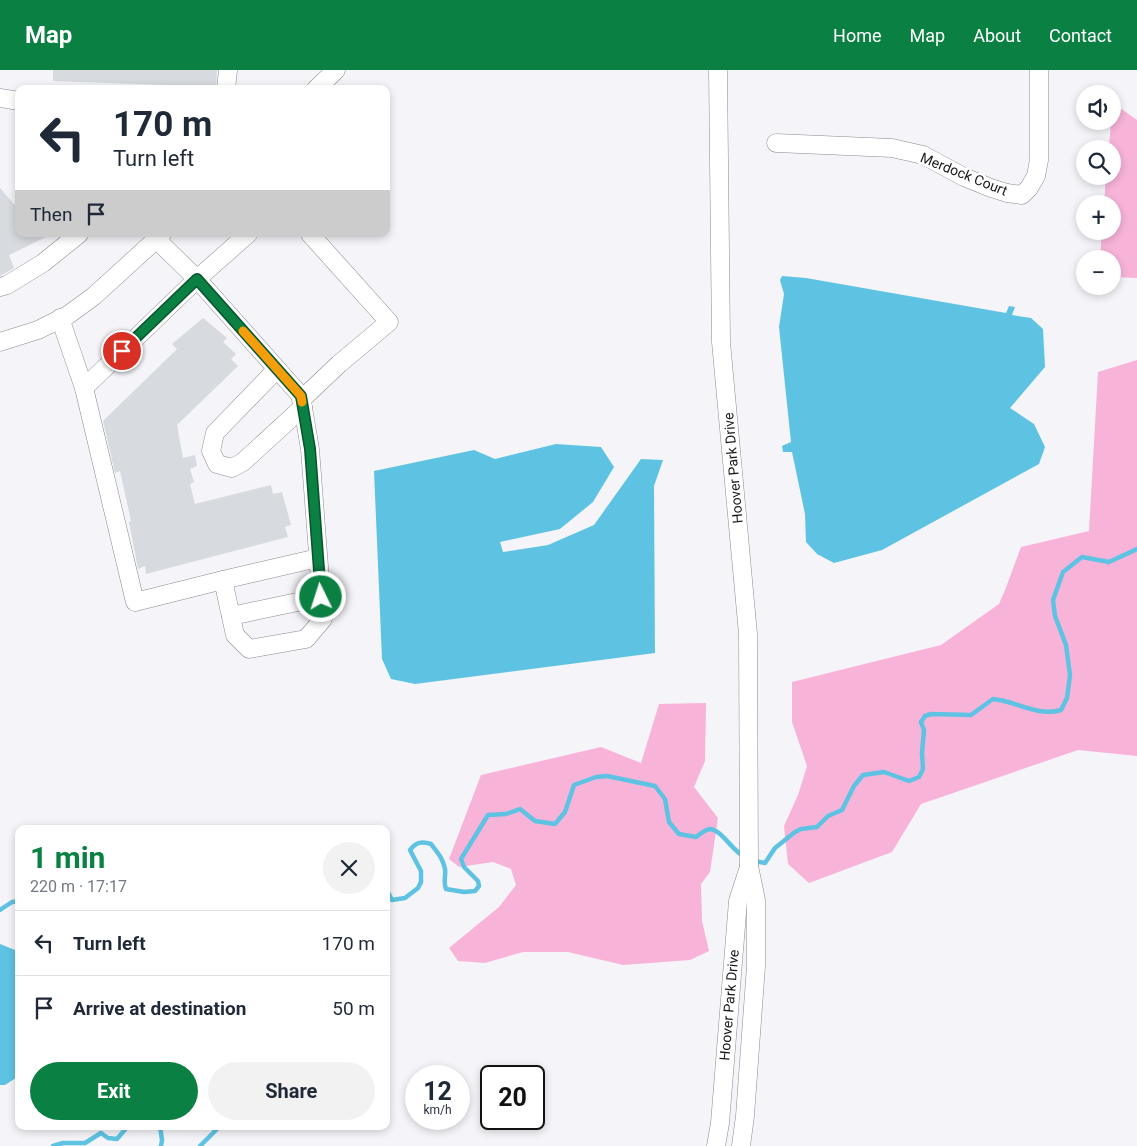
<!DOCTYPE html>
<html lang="en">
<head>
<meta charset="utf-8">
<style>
	:root { --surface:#fff; --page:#f2f2f3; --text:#1f2937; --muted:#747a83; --line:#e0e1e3; --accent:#0b8043 }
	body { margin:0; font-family:Roboto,sans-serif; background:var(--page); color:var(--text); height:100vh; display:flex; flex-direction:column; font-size:19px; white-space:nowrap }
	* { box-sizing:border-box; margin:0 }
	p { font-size:16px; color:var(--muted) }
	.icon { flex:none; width:28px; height:28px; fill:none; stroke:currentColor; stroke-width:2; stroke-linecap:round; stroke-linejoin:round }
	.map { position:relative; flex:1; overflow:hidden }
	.sheet { position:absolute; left:15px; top:755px; width:375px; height:305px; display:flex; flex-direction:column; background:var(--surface); border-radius:10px; box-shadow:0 2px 8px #0003 }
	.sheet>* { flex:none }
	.guide { position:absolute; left:15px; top:15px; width:375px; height:152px; border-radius:10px; box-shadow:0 2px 8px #0003; background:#fff; color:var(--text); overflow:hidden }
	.controls { position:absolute; left:1076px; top:15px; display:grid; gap:10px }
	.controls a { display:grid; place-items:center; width:45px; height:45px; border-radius:50%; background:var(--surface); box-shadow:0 2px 8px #0003; font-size:25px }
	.speed { position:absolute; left:405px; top:995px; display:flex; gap:10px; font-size:25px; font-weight:700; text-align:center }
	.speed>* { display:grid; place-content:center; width:65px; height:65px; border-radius:50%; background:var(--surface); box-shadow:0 2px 8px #0003; line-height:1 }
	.speed small { font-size:12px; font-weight:400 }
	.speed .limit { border:2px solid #111; border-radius:8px; background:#fff; color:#111 }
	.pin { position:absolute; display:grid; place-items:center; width:42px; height:42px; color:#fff; margin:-21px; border:2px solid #fff; border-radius:50%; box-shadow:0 1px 5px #0007 }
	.me { position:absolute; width:55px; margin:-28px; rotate:356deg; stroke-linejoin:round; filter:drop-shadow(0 0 4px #0008) }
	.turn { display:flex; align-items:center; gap:18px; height:105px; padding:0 15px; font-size:22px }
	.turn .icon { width:65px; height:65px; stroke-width:2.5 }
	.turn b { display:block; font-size:35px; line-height:42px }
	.then { display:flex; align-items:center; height:48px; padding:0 15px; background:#0003; gap:10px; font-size:19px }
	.round { display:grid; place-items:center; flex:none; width:52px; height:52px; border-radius:26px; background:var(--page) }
	.headline { display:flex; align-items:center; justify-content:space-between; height:85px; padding:0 15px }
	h1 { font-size:30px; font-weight:700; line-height:38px; color:var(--accent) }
	.action { display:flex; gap:10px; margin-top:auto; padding:10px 15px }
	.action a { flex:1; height:58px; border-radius:30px; background:var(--accent); color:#fff; font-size:20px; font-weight:700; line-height:58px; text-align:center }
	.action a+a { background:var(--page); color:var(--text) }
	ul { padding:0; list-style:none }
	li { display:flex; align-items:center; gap:15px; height:65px; padding:0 15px; border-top:1px solid var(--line) }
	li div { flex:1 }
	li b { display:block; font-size:19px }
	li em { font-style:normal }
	header { display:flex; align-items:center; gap:30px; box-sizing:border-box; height:70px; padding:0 25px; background:var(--accent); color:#fff }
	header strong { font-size:24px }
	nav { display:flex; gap:28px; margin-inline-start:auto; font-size:18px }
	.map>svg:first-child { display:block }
	.green { fill:#f8b3d9 }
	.water { fill:#5ec3e2 }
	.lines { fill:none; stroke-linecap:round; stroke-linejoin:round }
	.stream { stroke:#5ec3e2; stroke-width:4.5 }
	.building { fill:#d7dade }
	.minor-casing { stroke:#8b8b8f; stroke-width:19 }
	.minor { stroke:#fff; stroke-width:18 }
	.route-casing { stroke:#07532c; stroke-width:12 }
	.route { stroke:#0b8043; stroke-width:9 }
	.slow { stroke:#f59e0b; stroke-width:9 }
	.labels { text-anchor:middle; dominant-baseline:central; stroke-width:5; stroke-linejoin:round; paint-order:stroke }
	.street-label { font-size:14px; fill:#18181a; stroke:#fff }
</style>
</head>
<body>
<header>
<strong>Map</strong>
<nav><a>Home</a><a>Map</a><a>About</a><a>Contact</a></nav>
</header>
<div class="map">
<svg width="1137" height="1076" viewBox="0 0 1137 1076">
	<rect width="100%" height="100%" fill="#f4f4f9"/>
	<g class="green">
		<path d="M1113,33L1137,50V208L1113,207L1112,189H1100L1102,161H1112V134H1104L1106,106H1112V79H1109L1111,51H1112Z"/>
		<path d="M1137,290V686L1078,680L921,734L892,782L809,813L788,794L784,756L798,725L807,696L792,652V612L941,575L999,534L1005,520L1021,477L1089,461L1098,302Z"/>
		<path d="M706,633L705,691L694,717L718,748L710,802L701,814L702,851L709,881L690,890L623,895L568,882H523L485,893L458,891L449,878L499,837L516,815L511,799L493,792L459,797L449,789L481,705L601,677L641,693L659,634Z"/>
	</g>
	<g class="water">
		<path d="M782,206L806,208L1006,243L1009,236L1015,237L1012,245L1031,248L1043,259L1045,297L1010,338L1034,354L1045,377L1039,394L882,480L834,493L817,484L806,472L805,444L792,382H783L782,376L791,372L779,257L784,224L780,210Z"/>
		<path d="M556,374L601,377L614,397L593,432L560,459L500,472L503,482L548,475L594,455L641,389L663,390L654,416L655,583L415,614L391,609L382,589L374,401L474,380L495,389Z"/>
		<path d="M0,874L15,880L19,879V1006L5,1015H0Z"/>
	</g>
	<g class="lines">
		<g class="stream">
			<path d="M754,791L765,793L775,778L795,762L801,759L817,757L828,746L842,740L854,716L863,705L884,702L909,711L919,707L923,699L922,683L924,660L921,652L925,646L931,644L971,645L993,629C1016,631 1038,647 1061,640L1067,628L1070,605L1066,575L1055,546L1053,530L1063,502L1082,487L1109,492L1137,479"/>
			<path d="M386,818L392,830L405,828L418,818L421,812V801L410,780C416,772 422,771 431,774C437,782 443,788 445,799C446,806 443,812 446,819L464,822L475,821L479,816L478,811L464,797L461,789L488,745L506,744L520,739L535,751L555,754L565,742L574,715L596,707L607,706L655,716L665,729L669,752L679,764L696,767C700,764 706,759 710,759C722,760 733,782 745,787"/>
			<path d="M0,840L12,832L19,831"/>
			<path d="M160,1056L162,1070L161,1076"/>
			<path d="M53,1076L63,1073H85L101,1063L108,1068L117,1069L128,1056"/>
			<path d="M200,1076L220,1056"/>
		</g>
	</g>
	<g class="building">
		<path d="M53,0H217L216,19H193V16L53,11Z"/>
		<path d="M0,118L19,140V164H52L9,185L14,198L0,206Z"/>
		<path d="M203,248L227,268L223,272L236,284L231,289L238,296L177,355L183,388L195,385L197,396L190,399L194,412L190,414L195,434L271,415L273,424L282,422L291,455L285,457L288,467L146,504L145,496L138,499L129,452L131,451L120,401L115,403L103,351L177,279L172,274Z"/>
	</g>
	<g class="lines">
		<defs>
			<g id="minor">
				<path d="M718,0L721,272L748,564L749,796L756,830V896L745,1046L741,1076"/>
				<path d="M226,19L228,0"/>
				<path d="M316,19L336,0"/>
				<path d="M0,28L19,31"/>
				<path d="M776,73L892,78L923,85L964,107L991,118L1007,123L1022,125L1029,118L1036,106L1039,90V0"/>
				<path d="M156,169L197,209L301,326L310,379L323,549L306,569L249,579L235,565L223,510L318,488"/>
				<path d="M0,217L7,215L43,193L79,164"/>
				<path d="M60,248L84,318L197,209L248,164"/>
				<path d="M0,272L38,260L68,245L94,226L162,164"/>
				<path d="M277,299L215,363L211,381L217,394L232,398L243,392L303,337"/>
				<path d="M84,318L135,532L223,510"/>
				<path d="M301,330L339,294L389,252L310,164"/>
				<path d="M231,546L321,527"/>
				<path d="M716,1076L720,1053L738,831L749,797"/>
			</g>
		</defs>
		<use href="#minor" class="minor-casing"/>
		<use href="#minor" class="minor"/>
	</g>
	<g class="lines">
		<defs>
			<path id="route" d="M122,281L197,209L301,326L310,379L321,527"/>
		</defs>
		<use href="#route" class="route-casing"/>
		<use href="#route" class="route"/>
		<path class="slow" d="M243,261L301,326L302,332"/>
	</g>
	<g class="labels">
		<g class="street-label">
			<text transform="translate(964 104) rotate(22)">Merdock Court</text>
			<text transform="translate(733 398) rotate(-95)">Hoover Park Drive</text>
			<text transform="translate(729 935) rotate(-85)">Hoover Park Drive</text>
		</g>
	</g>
</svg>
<div class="controls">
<a><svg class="icon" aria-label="sound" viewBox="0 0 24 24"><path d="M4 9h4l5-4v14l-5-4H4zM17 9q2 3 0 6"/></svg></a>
<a><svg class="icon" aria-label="search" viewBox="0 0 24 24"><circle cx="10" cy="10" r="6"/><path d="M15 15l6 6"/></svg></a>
<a>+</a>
<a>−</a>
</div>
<div class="speed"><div>12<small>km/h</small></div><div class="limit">20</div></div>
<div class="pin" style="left:122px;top:281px;background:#d93025"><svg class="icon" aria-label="arrive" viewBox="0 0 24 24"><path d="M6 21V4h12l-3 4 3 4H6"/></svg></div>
<svg class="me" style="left:321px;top:527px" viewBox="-20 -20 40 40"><circle r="17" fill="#0b8043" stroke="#fff" stroke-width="3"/><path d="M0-11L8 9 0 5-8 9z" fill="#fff"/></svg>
<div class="guide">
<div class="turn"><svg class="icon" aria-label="left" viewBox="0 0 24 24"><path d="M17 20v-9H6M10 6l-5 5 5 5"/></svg><div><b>170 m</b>Turn left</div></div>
<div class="then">Then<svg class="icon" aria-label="arrive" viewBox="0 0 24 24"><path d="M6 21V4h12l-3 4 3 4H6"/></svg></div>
</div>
<section class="sheet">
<div class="headline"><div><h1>1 min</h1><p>220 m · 17:17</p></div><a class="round"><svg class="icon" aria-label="close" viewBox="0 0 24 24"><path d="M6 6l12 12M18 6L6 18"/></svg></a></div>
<ul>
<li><svg class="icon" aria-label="left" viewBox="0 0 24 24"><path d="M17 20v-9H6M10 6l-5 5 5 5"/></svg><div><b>Turn left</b></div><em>170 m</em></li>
<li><svg class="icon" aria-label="arrive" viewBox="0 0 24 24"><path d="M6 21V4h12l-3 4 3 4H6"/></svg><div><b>Arrive at destination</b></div><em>50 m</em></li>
</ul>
<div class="action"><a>Exit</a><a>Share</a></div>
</section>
</div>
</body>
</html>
